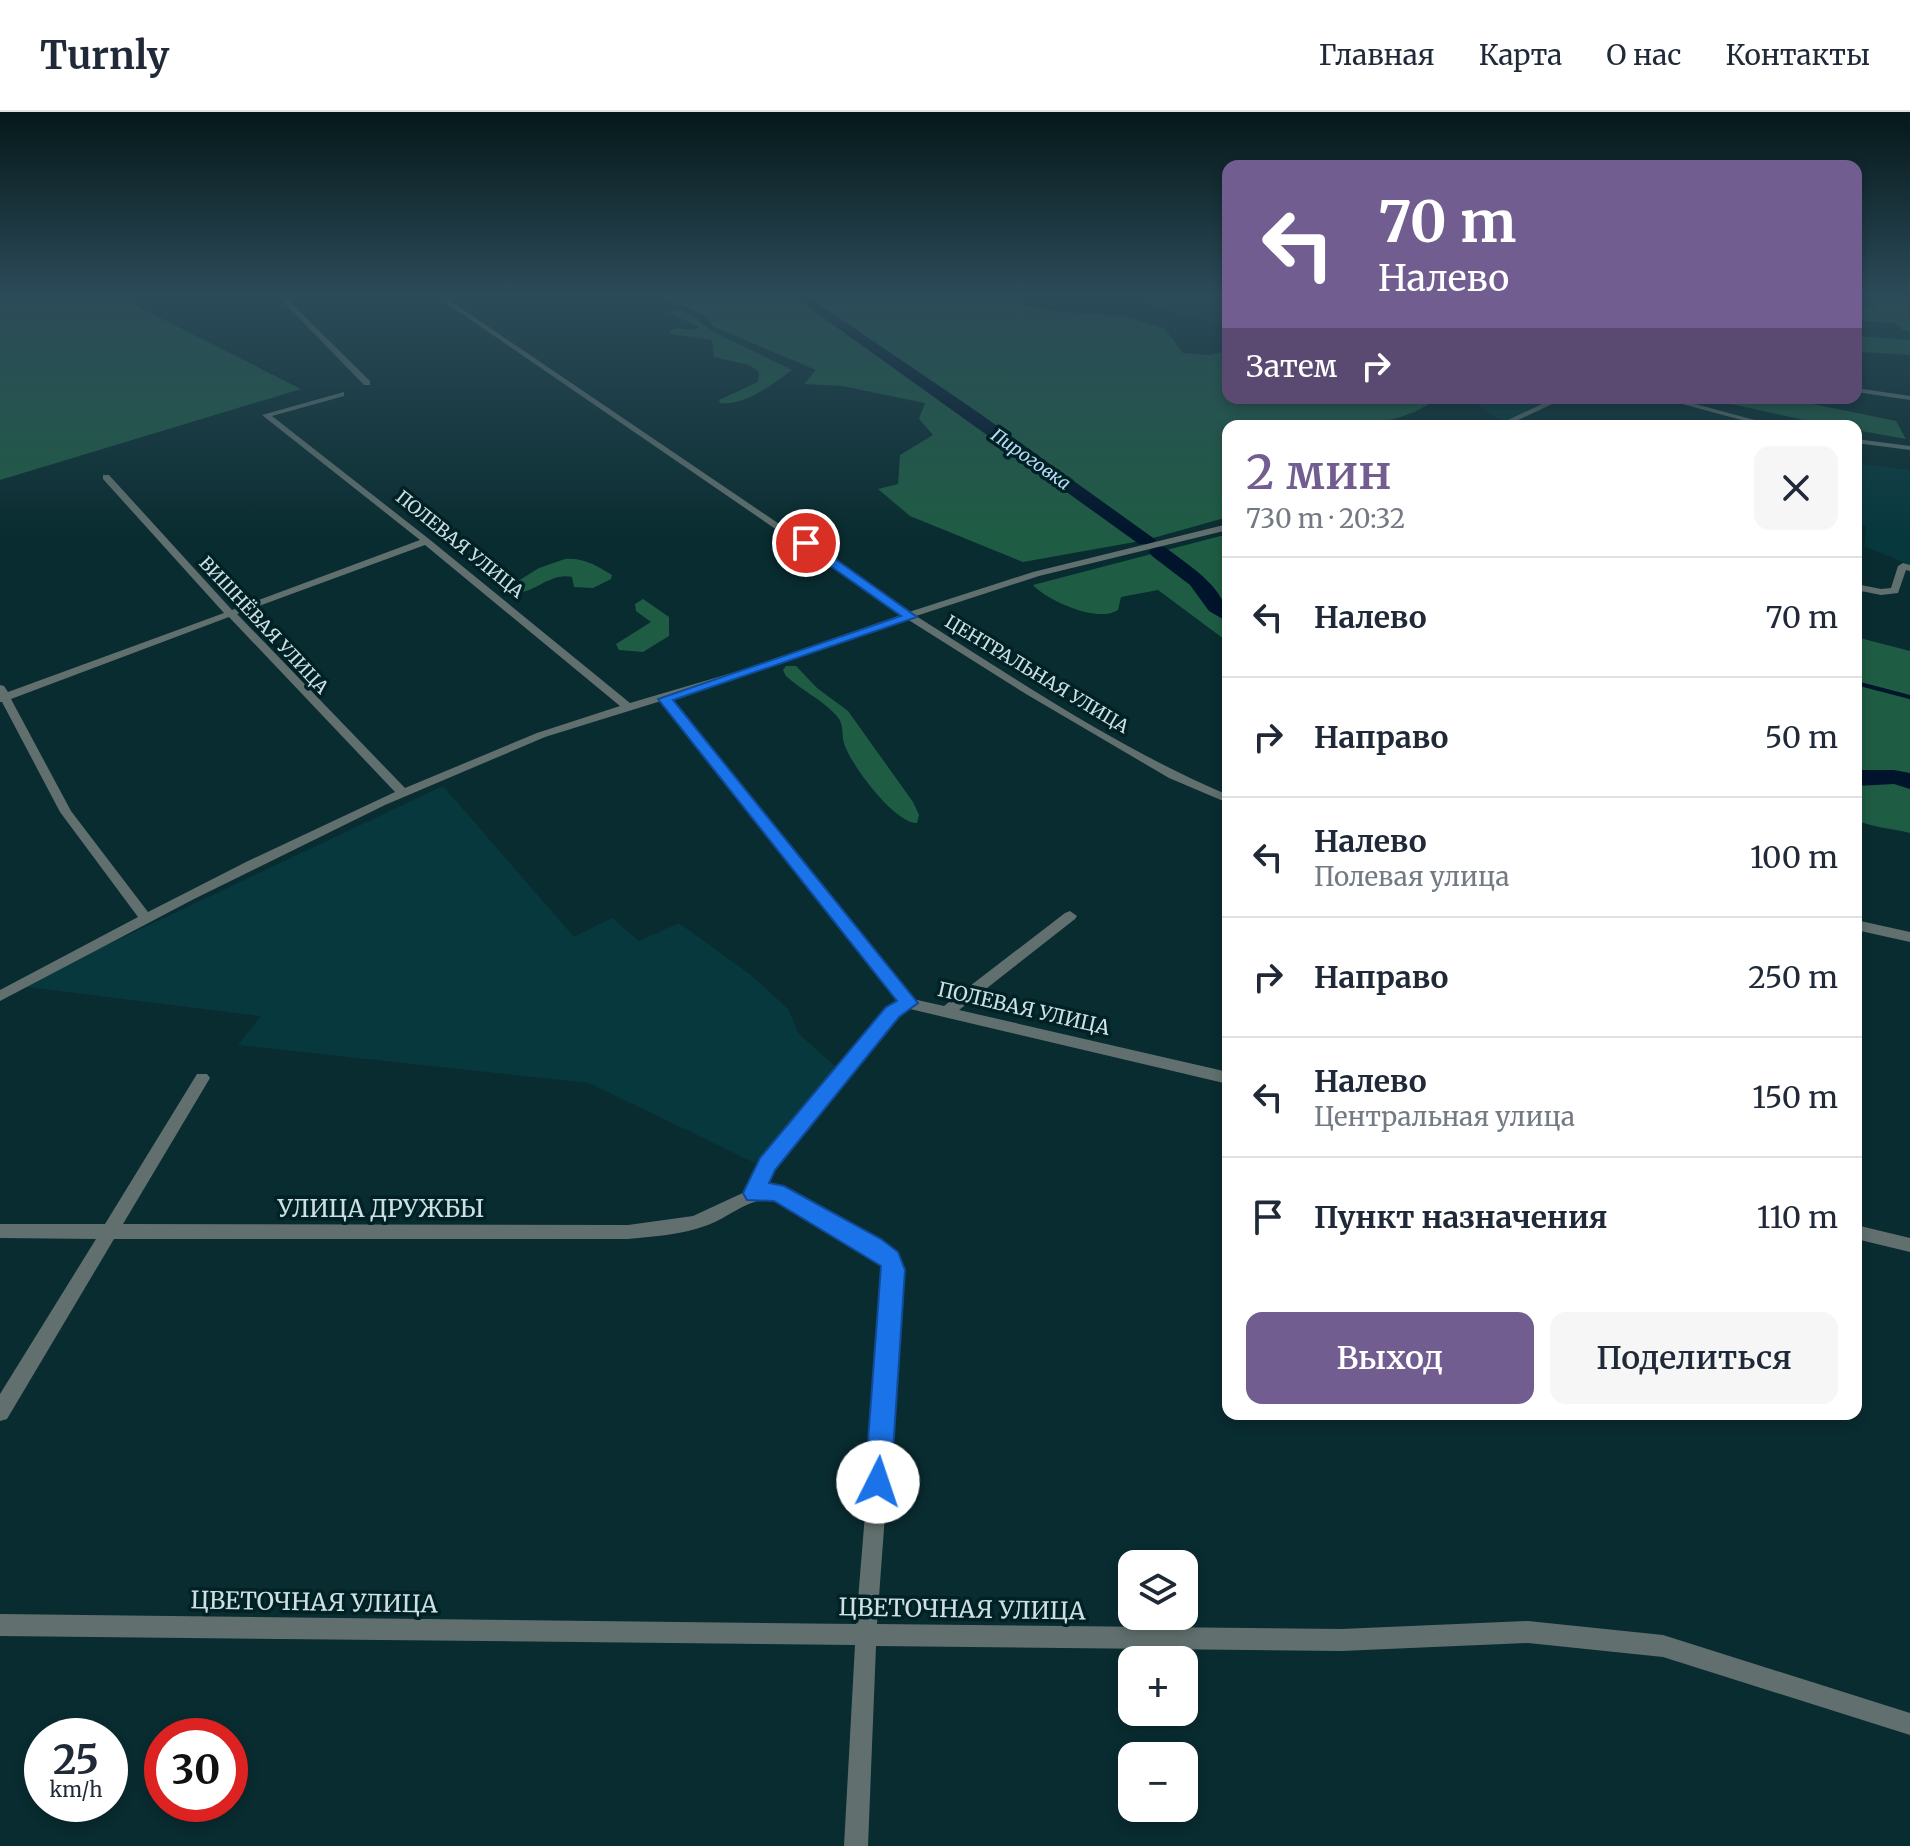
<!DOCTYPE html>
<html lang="ru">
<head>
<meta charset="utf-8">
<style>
	:root { --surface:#fff; --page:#f6f6f7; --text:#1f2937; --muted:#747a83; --line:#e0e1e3; --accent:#715d8f }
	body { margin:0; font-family:Merriweather,serif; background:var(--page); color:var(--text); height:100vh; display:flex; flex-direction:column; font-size:30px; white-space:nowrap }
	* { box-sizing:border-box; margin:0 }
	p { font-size:26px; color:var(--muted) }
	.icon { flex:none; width:44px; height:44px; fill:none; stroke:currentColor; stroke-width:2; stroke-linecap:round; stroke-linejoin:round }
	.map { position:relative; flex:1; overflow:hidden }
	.drawer { position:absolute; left:1222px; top:308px; width:640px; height:1000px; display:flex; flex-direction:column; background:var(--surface); border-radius:16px; box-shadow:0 4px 12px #0003 }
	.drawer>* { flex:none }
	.guide { position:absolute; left:1222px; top:48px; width:640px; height:244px; border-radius:16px; box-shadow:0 4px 12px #0003; background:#715d8f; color:#fff; overflow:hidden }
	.tools { position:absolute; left:1118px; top:1438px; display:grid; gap:16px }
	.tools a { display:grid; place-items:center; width:80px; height:80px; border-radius:16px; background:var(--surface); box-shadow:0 4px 12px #0003; font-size:40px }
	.speed { position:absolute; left:24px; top:1606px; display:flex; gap:16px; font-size:40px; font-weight:700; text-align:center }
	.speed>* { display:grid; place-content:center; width:104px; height:104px; border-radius:50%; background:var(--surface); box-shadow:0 4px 12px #0003; line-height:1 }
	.speed small { font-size:20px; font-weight:400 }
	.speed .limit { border:12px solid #d22; background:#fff; color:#111 }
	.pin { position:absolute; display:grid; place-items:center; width:68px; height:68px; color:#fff; margin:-34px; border:4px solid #fff; border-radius:50%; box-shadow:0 2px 8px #0007 }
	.me { position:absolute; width:88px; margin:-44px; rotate:4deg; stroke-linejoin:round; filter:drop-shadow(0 0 6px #0008) }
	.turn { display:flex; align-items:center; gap:28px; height:168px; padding:0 24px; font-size:36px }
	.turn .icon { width:104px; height:104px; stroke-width:2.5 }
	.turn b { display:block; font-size:56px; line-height:68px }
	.then { display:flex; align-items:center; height:76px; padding:0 24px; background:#0003; gap:16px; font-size:30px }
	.round { display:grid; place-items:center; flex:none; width:84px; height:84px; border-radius:16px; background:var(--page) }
	.overview { display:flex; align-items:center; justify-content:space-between; height:136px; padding:0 24px }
	h1 { font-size:48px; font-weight:600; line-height:60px; color:var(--accent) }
	.button { display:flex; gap:16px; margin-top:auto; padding:16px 24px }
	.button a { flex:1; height:92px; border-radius:16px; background:var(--accent); color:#fff; font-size:32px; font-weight:600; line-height:92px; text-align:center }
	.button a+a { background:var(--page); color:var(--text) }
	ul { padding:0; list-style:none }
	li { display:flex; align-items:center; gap:24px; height:120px; padding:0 24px; border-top:2px solid var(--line) }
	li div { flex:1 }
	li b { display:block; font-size:30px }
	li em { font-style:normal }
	header { display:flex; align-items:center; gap:48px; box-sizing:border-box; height:112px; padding:0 40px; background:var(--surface); border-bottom:2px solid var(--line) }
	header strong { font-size:38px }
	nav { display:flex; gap:44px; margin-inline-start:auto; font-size:28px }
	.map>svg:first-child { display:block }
	.built { fill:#07383d }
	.green { fill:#1f5c44 }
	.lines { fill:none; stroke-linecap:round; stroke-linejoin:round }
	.stream { stroke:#00142b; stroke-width:4 }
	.river { fill:#00142b; fill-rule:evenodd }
	.minor { fill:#61706e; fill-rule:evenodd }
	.route { fill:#1a73e8; stroke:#114b97; stroke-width:2 }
	.labels { text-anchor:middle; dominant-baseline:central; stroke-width:7; stroke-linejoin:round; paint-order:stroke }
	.far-water-label { font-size:18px; font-style:italic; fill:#bbd8f4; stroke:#002226 }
	.far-street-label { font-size:18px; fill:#cee0e2; stroke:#002226 }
	.street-label { font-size:20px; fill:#cee0e2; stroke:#002226 }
	.near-street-label { font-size:24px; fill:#cee0e2; stroke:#002226 }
</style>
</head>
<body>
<header>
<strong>Turnly</strong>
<nav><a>Главная</a><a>Карта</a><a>О нас</a><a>Контакты</a></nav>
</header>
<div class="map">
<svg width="1910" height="1734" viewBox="0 0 1910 1734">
	<rect width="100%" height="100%" fill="#092c30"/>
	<g class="built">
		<path d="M1164,184H1228V215L1144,191Z"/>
		<path d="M1491,286H1562L1503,310L1477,292Z"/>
		<path d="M1856,351L1910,358V453L1864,434L1866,414L1856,411Z"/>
		<path d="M443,674L574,825L612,806L639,829L679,811L751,863L788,897L799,922L837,956L755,1051L589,971L238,933L261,904L20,874Z"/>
	</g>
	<g class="green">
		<path d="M0,184H117L301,277L0,368Z"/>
		<path d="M658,184H1003L1021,192L1057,200L1123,204L1164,216L1183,241L1210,243L1228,238V286H1433V289C1386,325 1287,314 1228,314V405L1146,428L1023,450L910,404L878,377L898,372L900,343L933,323L919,307L925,291L842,274L804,272L816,258L712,214L707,204Z"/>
		<path d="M1908,188L1910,219L1903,218L1895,211L1861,209L1856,204V195L1876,194L1868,189Z"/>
		<path d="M674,198L685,199L712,219L792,258C773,272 745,294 720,291L719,288L758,270L759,260L749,253L714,245L712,228L671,222L669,219L676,216L694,218L699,215L669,201Z"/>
		<path d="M1856,224L1910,228V243L1860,240L1856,235Z"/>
		<path d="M1704,286H1782L1798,289L1896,309L1906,327L1856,318V314L1813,310Z"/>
		<path d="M1228,422V530L1158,478L1121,485L1118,498C1097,512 1045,487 1033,473Z"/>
		<path d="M565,447C583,445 597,454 612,463L611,467L593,476L574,475L572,465C547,459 531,489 502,479L539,456Z"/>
		<path d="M643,487L669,505V524L643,540L619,538L616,532L651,510L636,499L635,492Z"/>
		<path d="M1856,525L1910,539V721C1890,716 1875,716 1856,708Z"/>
		<path d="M786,554H796L817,576L848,599L913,690L919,703L917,711C895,712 850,652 844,631C841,619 845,612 835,602C821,587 801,578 786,564L783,558Z"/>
	</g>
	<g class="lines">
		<path class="stream" d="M1856,571L1910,585"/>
		<g class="river">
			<path d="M793,184H807L979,301L1156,428L1153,432H1139Z"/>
			<path d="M1159,434L1166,436C1191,455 1228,477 1228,510L1209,499L1190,473L1152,444L1149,440L1152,436Z"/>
			<path d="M1856,658H1894L1910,661V677L1894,672L1856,674Z"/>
		</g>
		<g class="minor">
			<path d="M278,184H284L370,269V273H364Z"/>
			<path d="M436,184H443L909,500L1033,460L1228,412V418L1039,464L916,504C1016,567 1119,637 1228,683V691L1169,666L1026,582L907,507L783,551L670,586L913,887L944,894L1065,801L1070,799L1077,804L1075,807L959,898L1228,960V972L910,897L898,904C852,958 799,1010 766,1073L783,1075L866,1120L893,1142L903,1158L877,1512L1341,1517L1528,1509L1663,1523L1910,1601V1623L1663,1545L1528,1531L1341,1539L876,1534L868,1734H844L855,1533L0,1524V1502L856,1512L885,1159C872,1139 787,1084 764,1088C744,1090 727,1106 708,1113C682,1123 655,1124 628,1127H114L7,1307L0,1309V1282L96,1127L0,1126V1112H105L197,962H207L210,966L123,1112L628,1113L693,1104L747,1079L760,1053L793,1006L888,896L899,890L661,589L545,625L385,693L194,787L0,889V878L138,805L60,700L2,590H0V573L4,574L8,580L224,501L103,367V363H109L232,498L420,428L262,303L344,280V284L272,304L429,427L630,591L742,558L901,503ZM425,433L620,594L537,621L405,676L237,502ZM229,505L395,680L248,749L148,800L71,699L11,587Z"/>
			<path d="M1856,276L1910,284V288L1856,280Z"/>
			<path d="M1555,286H1565L1505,314H1495Z"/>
			<path d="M1660,286H1673L1777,314H1764Z"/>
			<path d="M1856,327L1910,334V338L1856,331Z"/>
			<path d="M1903,451L1910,453V459L1906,458L1898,481L1881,483L1856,478V472L1881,477L1891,476L1898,454Z"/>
			<path d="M1856,808L1910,820V830L1856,818Z"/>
			<path d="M1856,1113L1910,1126V1140L1856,1127Z"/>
		</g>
	</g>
	<linearGradient id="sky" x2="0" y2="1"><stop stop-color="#05181a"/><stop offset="0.43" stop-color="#2c4b59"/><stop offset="1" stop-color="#2c4b59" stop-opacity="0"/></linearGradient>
	<rect width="1910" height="427" fill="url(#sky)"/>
	<path class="route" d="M802,429H810L917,505L673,588L918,891L899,905L775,1058L769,1071L784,1074L881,1127L898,1140L905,1158L891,1370L887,1379L878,1383L869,1379L865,1370L881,1154L774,1089L747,1088L743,1081L760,1046L886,895L897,889L658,587L901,504L802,434Z"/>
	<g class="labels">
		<g class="far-water-label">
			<text transform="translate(1031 347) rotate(35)">Пироговка</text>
		</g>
		<g class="far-street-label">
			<text transform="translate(460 432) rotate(39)">ПОЛЕВАЯ УЛИЦА</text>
			<text transform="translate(264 513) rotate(47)">ВИШНЁВАЯ УЛИЦА</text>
			<text transform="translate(1037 562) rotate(31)">ЦЕНТРАЛЬНАЯ УЛИЦА</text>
		</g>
		<g class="street-label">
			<text transform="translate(1024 896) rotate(13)">ПОЛЕВАЯ УЛИЦА</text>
		</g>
		<g class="near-street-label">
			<text x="381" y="1096">УЛИЦА ДРУЖБЫ</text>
			<text transform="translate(314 1490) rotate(1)">ЦВЕТОЧНАЯ УЛИЦА</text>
			<text transform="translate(962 1497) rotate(1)">ЦВЕТОЧНАЯ УЛИЦА</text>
		</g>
	</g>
</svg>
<div class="tools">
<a><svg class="icon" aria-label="layers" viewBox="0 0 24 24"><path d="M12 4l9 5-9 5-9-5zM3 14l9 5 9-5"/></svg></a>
<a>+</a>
<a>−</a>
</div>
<div class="speed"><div>25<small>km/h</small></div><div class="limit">30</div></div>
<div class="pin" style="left:806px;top:431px;background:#d93025"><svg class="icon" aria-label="arrive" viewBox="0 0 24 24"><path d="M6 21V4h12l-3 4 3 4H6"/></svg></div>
<svg class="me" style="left:878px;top:1370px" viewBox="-20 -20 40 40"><circle r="19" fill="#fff"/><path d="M0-13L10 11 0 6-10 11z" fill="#1a73e8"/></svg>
<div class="guide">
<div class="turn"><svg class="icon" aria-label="left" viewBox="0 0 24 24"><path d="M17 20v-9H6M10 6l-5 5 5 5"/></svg><div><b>70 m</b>Налево</div></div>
<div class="then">Затем<svg class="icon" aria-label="right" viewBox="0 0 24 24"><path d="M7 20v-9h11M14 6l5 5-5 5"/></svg></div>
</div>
<section class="drawer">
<div class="overview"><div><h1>2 мин</h1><p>730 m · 20:32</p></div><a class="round"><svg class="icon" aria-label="close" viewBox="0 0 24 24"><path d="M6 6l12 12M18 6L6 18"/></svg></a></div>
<ul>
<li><svg class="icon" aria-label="left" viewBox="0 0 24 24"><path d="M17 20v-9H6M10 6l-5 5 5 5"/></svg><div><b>Налево</b></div><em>70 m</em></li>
<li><svg class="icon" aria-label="right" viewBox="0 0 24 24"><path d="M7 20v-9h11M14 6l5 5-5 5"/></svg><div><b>Направо</b></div><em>50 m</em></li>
<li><svg class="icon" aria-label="left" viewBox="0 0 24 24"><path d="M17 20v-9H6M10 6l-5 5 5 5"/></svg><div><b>Налево</b><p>Полевая улица</p></div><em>100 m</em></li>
<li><svg class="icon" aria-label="right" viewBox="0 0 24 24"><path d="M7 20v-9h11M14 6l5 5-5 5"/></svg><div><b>Направо</b></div><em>250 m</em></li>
<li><svg class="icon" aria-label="left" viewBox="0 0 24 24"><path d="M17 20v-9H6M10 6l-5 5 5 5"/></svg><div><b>Налево</b><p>Центральная улица</p></div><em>150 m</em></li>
<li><svg class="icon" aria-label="arrive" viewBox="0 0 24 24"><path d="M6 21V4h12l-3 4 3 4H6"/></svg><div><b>Пункт назначения</b></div><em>110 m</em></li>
</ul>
<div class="button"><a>Выход</a><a>Поделиться</a></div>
</section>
</div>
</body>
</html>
